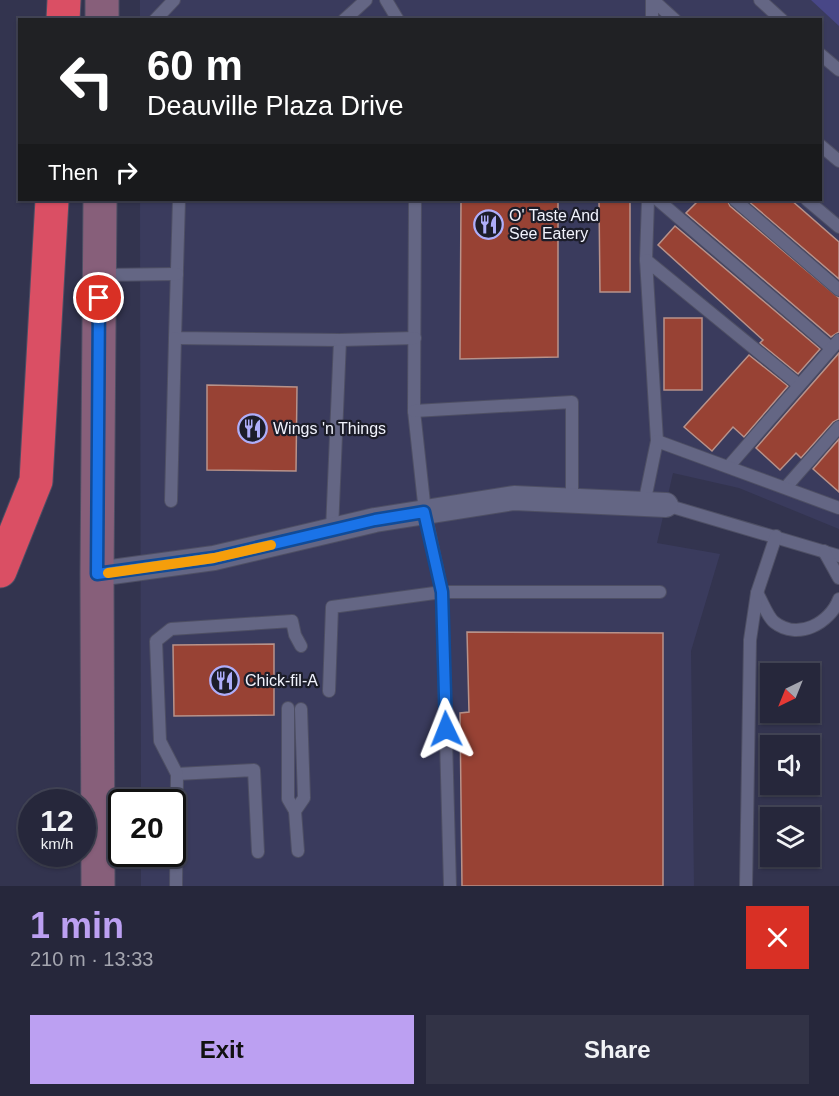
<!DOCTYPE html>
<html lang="en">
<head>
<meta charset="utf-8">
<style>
	:root { --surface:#26273b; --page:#323346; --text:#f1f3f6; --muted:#a4a5af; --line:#424455; --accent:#bca0f2 }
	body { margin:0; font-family:Helvetica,sans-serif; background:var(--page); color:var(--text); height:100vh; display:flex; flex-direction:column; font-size:22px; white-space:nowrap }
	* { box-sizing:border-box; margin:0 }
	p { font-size:20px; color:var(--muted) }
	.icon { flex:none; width:33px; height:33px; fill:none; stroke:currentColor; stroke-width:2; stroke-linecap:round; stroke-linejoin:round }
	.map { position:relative; height:886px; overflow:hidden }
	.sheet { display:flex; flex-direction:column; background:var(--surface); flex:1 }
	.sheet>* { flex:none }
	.guide { position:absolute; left:18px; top:18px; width:804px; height:183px; border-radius:0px; box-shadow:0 2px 4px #0004,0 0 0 2px var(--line); background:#202124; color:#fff; overflow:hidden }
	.needle { width:39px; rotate:223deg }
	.controls { position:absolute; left:760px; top:663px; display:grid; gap:12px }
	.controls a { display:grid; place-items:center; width:60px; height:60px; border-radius:0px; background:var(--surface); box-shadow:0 2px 4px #0004,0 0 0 2px var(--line); font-size:30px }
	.speed { position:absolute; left:18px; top:789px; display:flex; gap:12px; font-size:30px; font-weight:700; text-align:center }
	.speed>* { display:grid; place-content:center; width:78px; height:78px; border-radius:50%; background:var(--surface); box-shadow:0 2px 4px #0004,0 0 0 2px var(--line); line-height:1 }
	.speed small { font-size:15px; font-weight:400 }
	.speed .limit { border:3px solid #111; border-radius:9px; background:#fff; color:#111 }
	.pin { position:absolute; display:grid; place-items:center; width:51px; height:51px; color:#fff; margin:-26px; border:3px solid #fff; border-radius:50%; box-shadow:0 2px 6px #0007 }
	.me { position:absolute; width:66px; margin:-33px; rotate:358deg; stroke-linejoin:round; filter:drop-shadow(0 0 4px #0008) }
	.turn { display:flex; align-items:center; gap:21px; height:126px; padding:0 30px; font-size:27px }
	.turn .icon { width:78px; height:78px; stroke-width:2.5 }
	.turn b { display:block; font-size:42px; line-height:51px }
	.then { display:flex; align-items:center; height:57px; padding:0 30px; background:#0003; gap:12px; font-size:22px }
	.round { display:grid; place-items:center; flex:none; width:63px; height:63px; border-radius:0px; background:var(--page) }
	.headline { display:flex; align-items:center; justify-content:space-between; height:102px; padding:0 30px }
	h1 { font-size:36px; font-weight:700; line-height:45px; color:var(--accent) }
	.action { display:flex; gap:12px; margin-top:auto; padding:12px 30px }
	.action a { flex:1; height:69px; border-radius:0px; background:var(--accent); color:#111; font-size:24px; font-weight:700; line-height:69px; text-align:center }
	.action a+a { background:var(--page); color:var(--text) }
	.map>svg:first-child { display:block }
	.built { fill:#3a3b5d }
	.green { fill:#484787 }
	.building { fill:#984234; stroke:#b8928a; stroke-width:1.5 }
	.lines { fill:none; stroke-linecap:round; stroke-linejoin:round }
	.service-casing { stroke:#4e4f64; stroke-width:14 }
	.minor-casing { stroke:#4e4f64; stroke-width:26 }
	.secondary-casing { stroke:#4e4f64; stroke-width:35 }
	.motorway-casing { stroke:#4e4f64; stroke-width:35 }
	.service { stroke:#646684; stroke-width:12 }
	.minor { stroke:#646684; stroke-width:24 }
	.secondary { stroke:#875f7a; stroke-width:33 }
	.motorway { stroke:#da4f64; stroke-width:33 }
	.route-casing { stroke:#114b97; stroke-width:15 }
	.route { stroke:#1a73e8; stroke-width:10 }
	.slow { stroke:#f59e0b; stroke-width:10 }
	.labels { text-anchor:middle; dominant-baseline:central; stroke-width:4.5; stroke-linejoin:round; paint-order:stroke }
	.poi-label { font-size:16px; fill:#f1f3fd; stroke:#1c1d29; text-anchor:start }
</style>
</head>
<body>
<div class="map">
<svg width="839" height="886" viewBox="0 0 839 886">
	<rect width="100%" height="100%" fill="#33344f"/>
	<path class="built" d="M140,0H815L839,22V529L739,488L673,473L657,543L720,554L691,651L694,886H141V854H172V802H141L140,200H820V20H140Z"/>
	<path class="green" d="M811,0H839V26Z"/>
	<g class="building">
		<path d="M461,200H558V357L460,359Z"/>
		<path d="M599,200H630V292H600Z"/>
		<path d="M699,200H727L730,206L839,298V332L831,337L686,213Z"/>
		<path d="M747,200H791L839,242V279Z"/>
		<path d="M675,226L820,349L798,374L760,343L763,340L658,245Z"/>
		<rect x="664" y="318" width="38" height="72"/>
		<path d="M839,353V419L833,422L801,458L796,453L780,470L756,448Z"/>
		<path d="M749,355L788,386L744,437L733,427L712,451L684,427Z"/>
		<path d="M207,385L297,387L296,471L207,470Z"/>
		<path d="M839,439V492L813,469Z"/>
		<path d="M467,632L663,633V886H462L460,713L469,712Z"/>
		<path d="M274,644V715L174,716L173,645Z"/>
	</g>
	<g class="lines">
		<defs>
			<g id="service">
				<path d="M386,0L398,20"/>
				<path d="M653,0L675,20"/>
				<path d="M760,0L782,20"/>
				<path d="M155,20L174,0"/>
				<path d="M344,20L366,0"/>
				<path d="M652,20V0"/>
				<path d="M820,54L839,70"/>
				<path d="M820,145L839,161"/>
				<path d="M179,200L175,338L340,340L332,530"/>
				<path d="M415,200L414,411L425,512L442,592L450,886"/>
				<path d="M658,200L831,348"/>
				<path d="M735,200L839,290"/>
				<path d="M807,200L839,227"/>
				<path d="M646,260L648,200"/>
				<path d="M100,275L177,274"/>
				<path d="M340,340L415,338"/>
				<path d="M414,411L572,402V501"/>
				<path d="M657,441L646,260L799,385"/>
				<path d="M729,466L839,340"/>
				<path d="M786,487L839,427"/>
				<path d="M171,501L175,338"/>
				<path d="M644,504L657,441L839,508"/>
				<path d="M666,505L839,556"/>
				<path d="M824,551L839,578"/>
				<path d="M757,593C762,601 767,616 774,622C798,641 830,623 839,599"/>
				<path d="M329,691L332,607L442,592H660"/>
				<path d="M288,708V799L295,811"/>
				<path d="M177,774L254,770L258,852"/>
				<path d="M298,851L295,811L304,798L301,709"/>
				<path d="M176,886L177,774L160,741L156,641L171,629L292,621L295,635L301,646"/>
				<path d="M746,886L750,640L757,593L776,536"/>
			</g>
			<path id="minor" d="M97,574L214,558L375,520L514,498L666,505"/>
			<g id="secondary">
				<path d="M102,20V0"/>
				<path d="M98,886L97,574L100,200"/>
			</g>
			<g id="motorway">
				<path d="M63,20L64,0"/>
				<path d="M0,571L36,481L52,200"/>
			</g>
		</defs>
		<use href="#service" class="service-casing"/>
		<use href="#minor" class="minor-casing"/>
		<use href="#secondary" class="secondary-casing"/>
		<use href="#motorway" class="motorway-casing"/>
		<use href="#service" class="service"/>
		<use href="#minor" class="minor"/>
		<use href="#secondary" class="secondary"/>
		<use href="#motorway" class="motorway"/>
	</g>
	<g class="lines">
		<defs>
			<path id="route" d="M99,298L97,574L214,558L375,520L424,512L442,592L446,729"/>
		</defs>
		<use href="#route" class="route-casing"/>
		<use href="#route" class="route"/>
		<path class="slow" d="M108,573L214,558L271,545"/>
	</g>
	<defs>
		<symbol id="restaurant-ring" viewBox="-11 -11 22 22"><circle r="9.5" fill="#1c1d29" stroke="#aeaefa" stroke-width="1.5"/><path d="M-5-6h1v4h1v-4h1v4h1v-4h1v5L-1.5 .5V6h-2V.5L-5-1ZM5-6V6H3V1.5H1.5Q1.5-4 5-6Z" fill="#aeaefa"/></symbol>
	</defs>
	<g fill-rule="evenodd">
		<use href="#restaurant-ring" x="472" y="208" width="33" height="33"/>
		<use href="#restaurant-ring" x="236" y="412" width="33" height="33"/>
		<use href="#restaurant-ring" x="208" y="664" width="33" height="33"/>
	</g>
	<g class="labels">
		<g class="poi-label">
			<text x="509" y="215">O' Taste And<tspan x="509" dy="18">See Eatery</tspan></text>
			<text x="273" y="428">Wings 'n Things</text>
			<text x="245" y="680">Chick-fil-A</text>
		</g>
	</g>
</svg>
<div class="controls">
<a><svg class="needle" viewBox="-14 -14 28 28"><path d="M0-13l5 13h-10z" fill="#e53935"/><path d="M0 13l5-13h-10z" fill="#a4a5af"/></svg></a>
<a><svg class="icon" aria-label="sound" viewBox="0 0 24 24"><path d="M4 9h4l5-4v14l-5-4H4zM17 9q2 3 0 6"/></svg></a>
<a><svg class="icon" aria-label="layers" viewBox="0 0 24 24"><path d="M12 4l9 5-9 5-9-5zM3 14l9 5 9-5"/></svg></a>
</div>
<div class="speed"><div>12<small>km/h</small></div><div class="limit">20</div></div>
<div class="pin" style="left:99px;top:298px;background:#d93025"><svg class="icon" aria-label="arrive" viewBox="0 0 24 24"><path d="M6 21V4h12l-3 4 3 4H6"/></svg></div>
<svg class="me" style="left:446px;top:729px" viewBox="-20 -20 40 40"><path d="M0-17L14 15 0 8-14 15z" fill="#1a73e8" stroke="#fff" stroke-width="4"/></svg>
<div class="guide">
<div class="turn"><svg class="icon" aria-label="left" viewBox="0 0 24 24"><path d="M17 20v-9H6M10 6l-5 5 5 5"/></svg><div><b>60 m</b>Deauville Plaza Drive</div></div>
<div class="then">Then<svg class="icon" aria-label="right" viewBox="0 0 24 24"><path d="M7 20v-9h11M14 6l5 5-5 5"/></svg></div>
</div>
</div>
<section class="sheet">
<div class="headline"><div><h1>1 min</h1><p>210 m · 13:33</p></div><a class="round" style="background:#d93025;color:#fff"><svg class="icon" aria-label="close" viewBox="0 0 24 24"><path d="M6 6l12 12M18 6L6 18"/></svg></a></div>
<div class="action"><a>Exit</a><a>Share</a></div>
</section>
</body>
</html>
